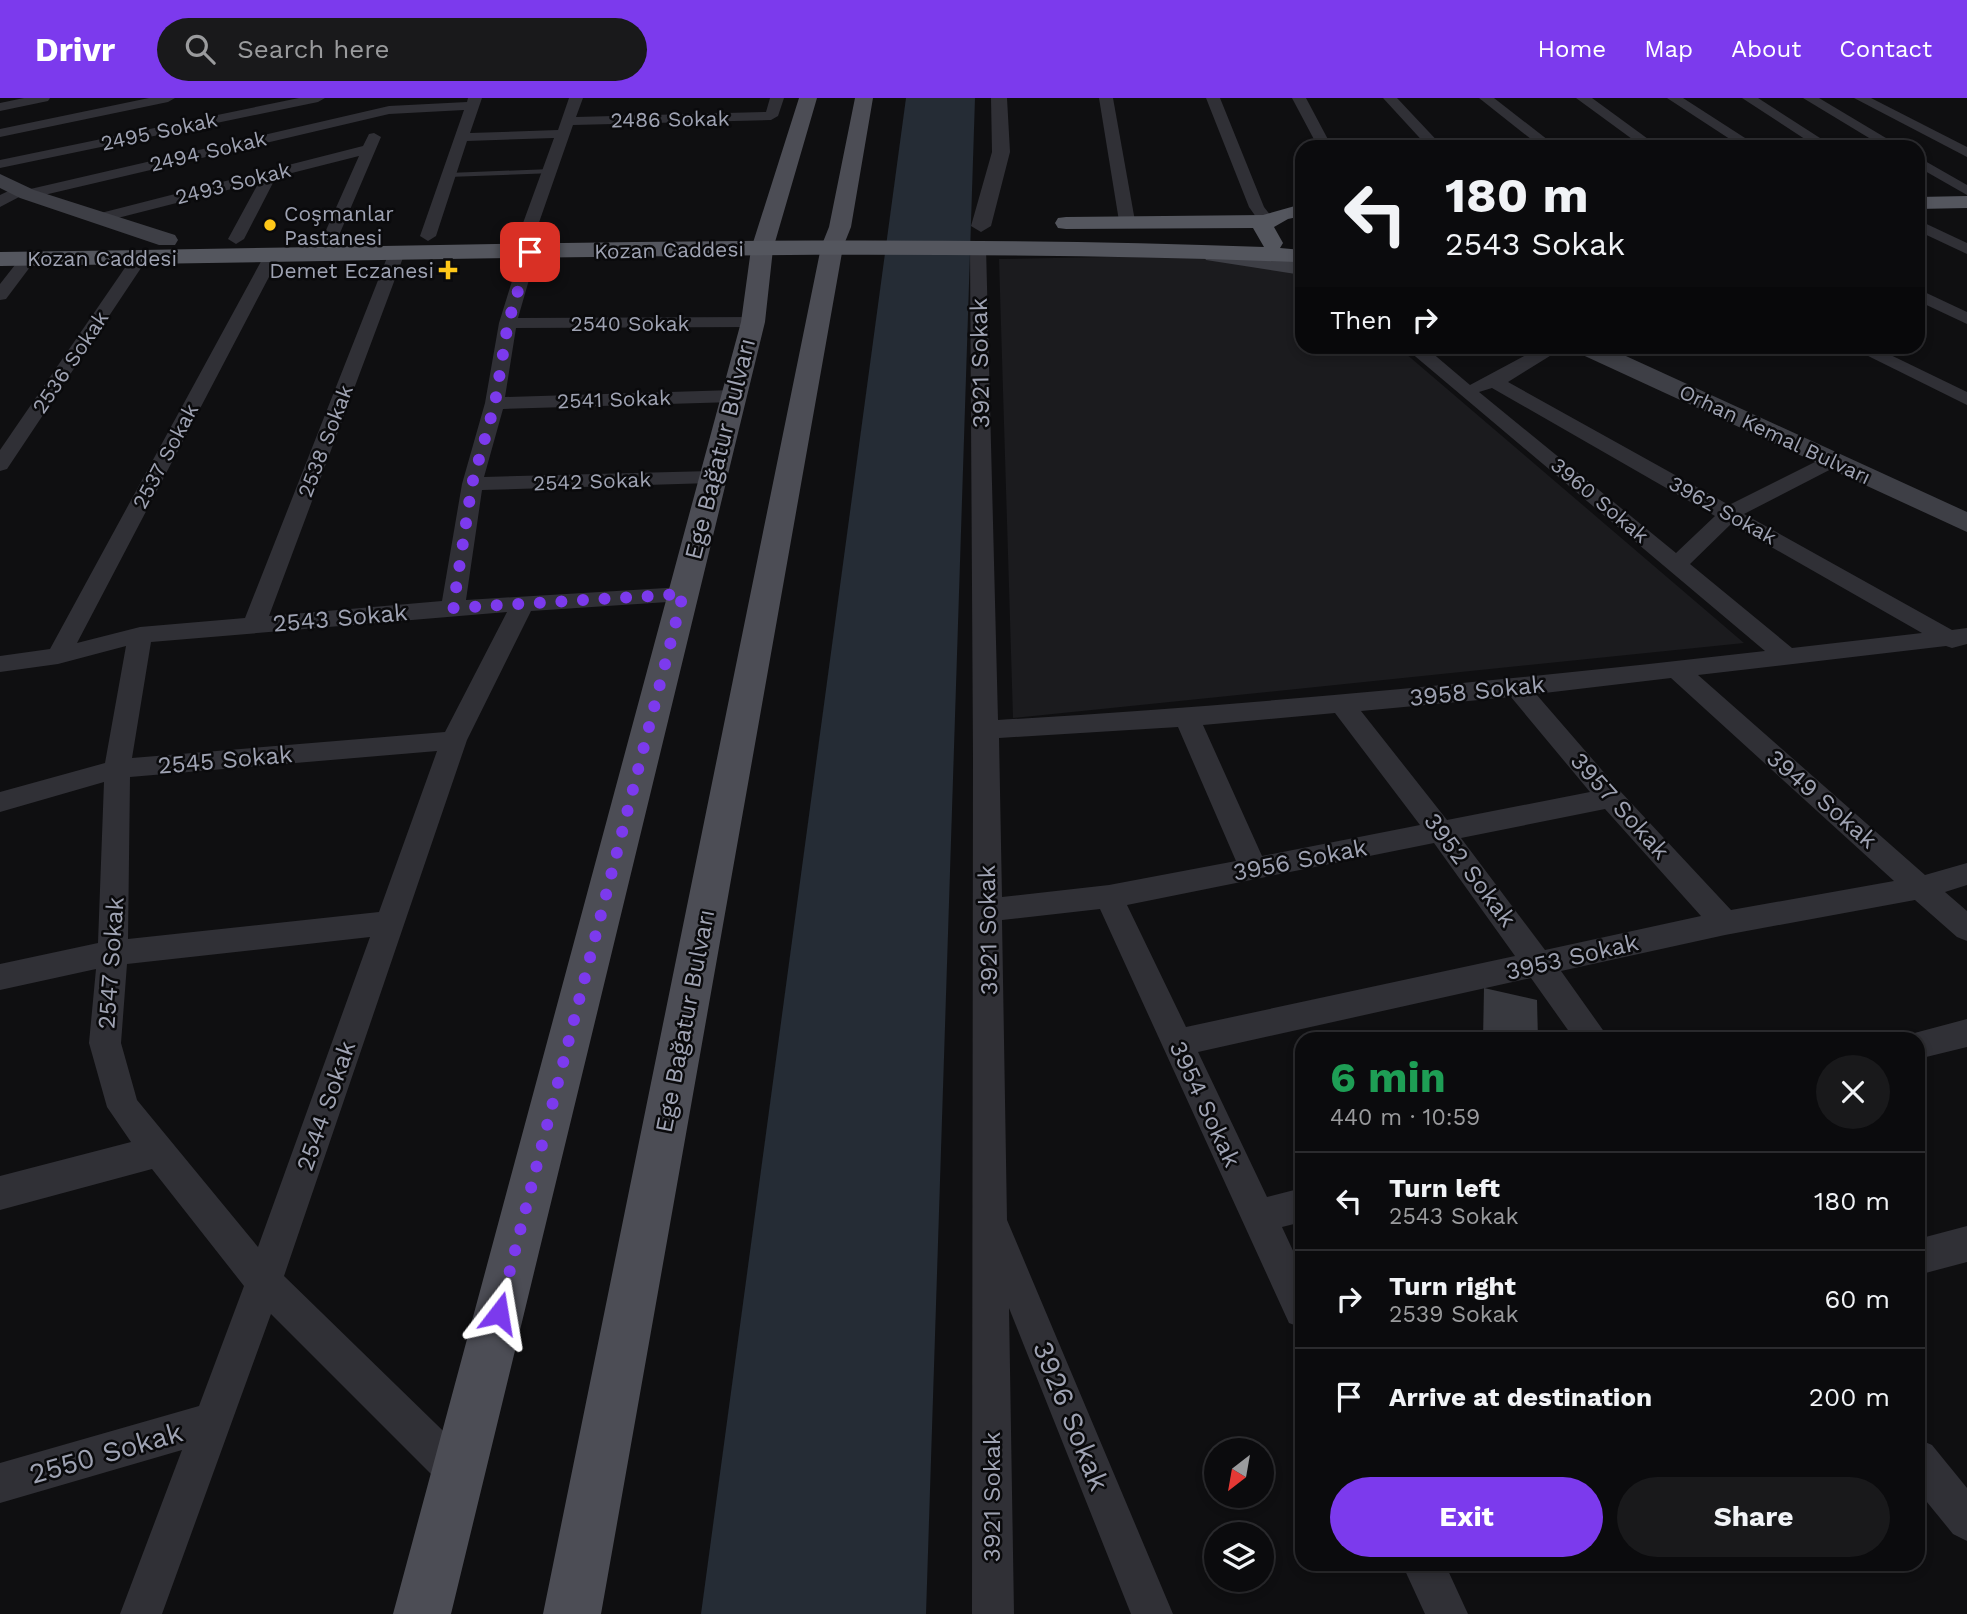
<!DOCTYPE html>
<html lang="en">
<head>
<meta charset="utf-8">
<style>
	:root { --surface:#0b0b0d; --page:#19191b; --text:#f1f3f6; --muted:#9a9b9d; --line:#2b2b2e; --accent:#7c3aed }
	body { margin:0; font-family:"Work Sans",sans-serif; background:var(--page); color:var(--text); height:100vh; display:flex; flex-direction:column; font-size:26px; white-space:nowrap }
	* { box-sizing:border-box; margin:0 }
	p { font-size:23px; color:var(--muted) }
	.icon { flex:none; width:38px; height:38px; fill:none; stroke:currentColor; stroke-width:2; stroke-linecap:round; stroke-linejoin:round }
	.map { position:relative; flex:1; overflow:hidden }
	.details { position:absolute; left:1295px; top:934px; width:630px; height:539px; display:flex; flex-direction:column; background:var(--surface); border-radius:21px; box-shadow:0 4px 10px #0003,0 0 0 2px var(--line) }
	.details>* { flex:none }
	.hud { position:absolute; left:1295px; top:42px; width:630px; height:214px; border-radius:21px; box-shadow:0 4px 10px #0003,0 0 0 2px var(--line); background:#0b0b0d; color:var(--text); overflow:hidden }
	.needle { width:46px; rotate:211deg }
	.buttons { position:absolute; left:1204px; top:1340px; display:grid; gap:14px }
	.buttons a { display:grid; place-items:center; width:70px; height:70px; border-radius:50%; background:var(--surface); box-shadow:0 4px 10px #0003,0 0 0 2px var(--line); font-size:35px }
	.pin { position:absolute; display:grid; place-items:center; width:60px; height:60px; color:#fff; margin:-30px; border-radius:14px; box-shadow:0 4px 10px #0006 }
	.me { position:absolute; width:77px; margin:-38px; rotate:14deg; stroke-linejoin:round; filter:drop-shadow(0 0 5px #0008) }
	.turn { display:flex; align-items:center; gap:24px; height:147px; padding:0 35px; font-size:32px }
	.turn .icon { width:91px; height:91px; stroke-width:2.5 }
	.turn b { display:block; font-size:49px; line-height:60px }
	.then { display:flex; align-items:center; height:66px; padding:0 35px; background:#0003; gap:14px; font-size:26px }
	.round { display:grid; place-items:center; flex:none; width:74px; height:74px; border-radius:37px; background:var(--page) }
	.summary { display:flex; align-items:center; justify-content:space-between; height:119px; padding:0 35px }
	h1 { font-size:42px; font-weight:700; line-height:52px; color:#1e9e55 }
	.primary-button { display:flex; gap:14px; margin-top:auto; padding:14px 35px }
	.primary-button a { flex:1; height:80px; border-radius:42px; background:var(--accent); color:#fff; font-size:28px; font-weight:700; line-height:80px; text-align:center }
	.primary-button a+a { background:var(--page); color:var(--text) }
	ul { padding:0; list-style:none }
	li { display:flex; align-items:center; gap:21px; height:98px; padding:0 35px; border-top:2px solid var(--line) }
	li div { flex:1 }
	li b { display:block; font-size:26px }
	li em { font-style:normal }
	header { display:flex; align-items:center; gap:42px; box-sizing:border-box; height:98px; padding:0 35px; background:var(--accent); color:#fff }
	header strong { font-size:33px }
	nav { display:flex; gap:38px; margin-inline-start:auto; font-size:24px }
	.search { width:490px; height:63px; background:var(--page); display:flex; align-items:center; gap:18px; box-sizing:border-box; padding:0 24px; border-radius:38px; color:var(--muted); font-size:26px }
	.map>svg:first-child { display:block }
	.built { fill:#1b1b1e }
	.water { fill:#252c35 }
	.building { fill:#38393f }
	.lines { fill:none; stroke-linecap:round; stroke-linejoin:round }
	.service { fill:#303036; fill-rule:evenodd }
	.minor { fill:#303036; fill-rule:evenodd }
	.tertiary { fill:#303036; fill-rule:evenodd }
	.secondary { fill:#3e3f46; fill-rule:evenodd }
	.primary { fill:#4c4d55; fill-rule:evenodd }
	.trunk { fill:#54565e; fill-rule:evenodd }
	.route { stroke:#7c3aed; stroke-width:12; stroke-dasharray:0 21.6 }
	.poi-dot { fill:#ffc819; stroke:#0a0a0c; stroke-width:2.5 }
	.labels { text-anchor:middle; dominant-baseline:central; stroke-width:5; stroke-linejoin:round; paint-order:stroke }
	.far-street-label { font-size:21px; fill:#9fa3b3; stroke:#0a0a0c }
	.far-poi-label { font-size:21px; fill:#9fa3b3; stroke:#0a0a0c; text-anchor:start }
	.street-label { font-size:24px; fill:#9fa3b3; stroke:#0a0a0c }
	.near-street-label { font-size:28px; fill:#9fa3b3; stroke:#0a0a0c }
</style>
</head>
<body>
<header>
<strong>Drivr</strong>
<div class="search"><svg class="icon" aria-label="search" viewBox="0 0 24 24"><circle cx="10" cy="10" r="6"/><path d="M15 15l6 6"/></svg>Search here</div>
<nav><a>Home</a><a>Map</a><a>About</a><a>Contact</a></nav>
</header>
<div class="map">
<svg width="1967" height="1516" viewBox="0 0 1967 1516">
	<rect width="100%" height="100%" fill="#0f0f11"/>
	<path class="built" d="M1210,157L1302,173V248L1398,249L1744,545L1013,620L999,161Z"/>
	<path class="water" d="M906,0H975L926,1516H701Z"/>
	<path class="building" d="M1484,890L1537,902L1538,942H1483Z"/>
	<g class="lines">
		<path class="service" d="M551,71L555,73L554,75L448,79L444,77L448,75Z"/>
		<g class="minor">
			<path d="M24,0H50L48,3L0,13V5Z"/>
			<path d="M149,0H175L168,4L0,39V31Z"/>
			<path d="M299,0H325L318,4L0,70V62Z"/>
			<path d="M468,0H482L470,35L558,32L569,0H583L576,19L766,14L770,0H784L778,18L771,22L573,27L535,136L527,141L519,136L554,40L467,43L436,138L428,143L420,138L464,12L389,16L27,101L21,98L0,109V97L19,88L26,92L389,8L467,4Z"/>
			<path d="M1099,0H1113L1135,123L1127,128L1119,123Z"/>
			<path d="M1206,0H1220L1264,109L1275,123L1273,126H1261L1249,109Z"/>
			<path d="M1292,0H1306L1332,49H1318Z"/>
			<path d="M1383,0H1397L1443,49H1428Z"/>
			<path d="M1479,0H1494L1557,49H1541Z"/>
			<path d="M1576,0H1592L1659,49H1643Z"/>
			<path d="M1667,0H1683L1759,49H1742Z"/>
			<path d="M1742,0H1758L1834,49H1817Z"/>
			<path d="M1803,0H1819L1901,49H1884Z"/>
			<path d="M1854,0H1871L1967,49V59Z"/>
			<path d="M374,35L381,39L337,142H325L323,139L359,58L276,79L244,141L236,146L228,141L259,84L98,125L90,120L93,117L363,48L369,36Z"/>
			<path d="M1918,59L1967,87V97L1918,69Z"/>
			<path d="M1918,122L1967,145V156L1918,133Z"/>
			<path d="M978,144L986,149L998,622C1255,607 1510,582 1765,553L1403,248H1424L1470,287L1543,248H1566L1508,284L1729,407L1827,358H1841L1844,362L1841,366L1744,416L1952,532L1967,530V546L1952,550L1946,548L1698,577L1925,777L1967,765V787L1945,794L1967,813V843L1957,839L1915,802L1725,837L1561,873L1610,942H1575L1531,880L1198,954L1267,1099L1302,1090V1124L1282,1129L1302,1172V1230L1289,1225L1100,811L1002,822L1007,1122L1173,1516H1131L1009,1210L1014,1516H972L973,657L970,149ZM1492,290L1715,418L1676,455L1479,294ZM1731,426L1922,535L1792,550L1690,466ZM1671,580L1894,783L1731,812L1620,693L1536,596ZM1511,599L1590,694L1447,722L1361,613ZM1335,615L1420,727L1262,758L1203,627ZM1178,629L1236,763L1109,787L1002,799L999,640ZM1605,711L1701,818L1545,852L1461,740ZM1434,745L1515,858L1186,929L1127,807Z"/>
			<path d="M529,149L537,154L518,220L753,219L762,224L753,229L516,230L505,299L734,292L743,298L734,304L503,311L484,379L711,373L718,375L721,379L718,383L711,385L482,392L466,502L683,489L691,491L694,496L691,501L683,503L531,513L467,642L284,1178L472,1361L478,1375L472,1389L458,1395L444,1389L271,1216L162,1516H120L182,1352L0,1405V1365L199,1308L244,1188L152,1071L0,1112V1078L131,1044L107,1009L89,945L96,871L0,892V866L98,845L104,684L0,714V694L105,665L126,548L58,566L0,574V558L50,551L264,158L272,153L280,158L77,545L140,529L245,520L388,157L396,152L404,157L269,518L442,503L462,386L485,305L499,225L521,154ZM507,514L445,634L132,660L151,544ZM437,653L379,814L128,841L130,679ZM370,839L258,1149L137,1002L121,945L127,866Z"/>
			<path d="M28,156L36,161L6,201L0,202V186L22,158Z"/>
			<path d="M139,156L147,161L7,371L0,373V352L133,158Z"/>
			<path d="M1918,191L1967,214V226L1918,203Z"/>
			<path d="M1848,248H1872L1967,294V307Z"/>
			<path d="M1967,921V949L1918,961V942H1905L1907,937Z"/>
			<path d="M1967,1128V1164L1918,1177V1141Z"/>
			<path d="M1918,1341L1932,1347L1967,1390V1443L1953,1436L1918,1393Z"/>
			<path d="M1402,1466H1445L1468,1516H1425Z"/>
		</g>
		<path class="tertiary" d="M991,0H1007L1010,54L991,128L981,134L971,128L992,54Z"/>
		<g class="secondary">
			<path d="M0,76L34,92L175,137L178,142L175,147H159L20,100L0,90Z"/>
			<path d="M1214,150L1302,163V177L1206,162L1203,157L1206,152Z"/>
			<path d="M1571,248H1604L1967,414V434L1574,253Z"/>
		</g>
		<g class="primary">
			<path d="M799,0H817L773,151L765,224L451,1516H393L741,224L751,151Z"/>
			<path d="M855,0H873L851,129L843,149L601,1516H543L821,149L829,129Z"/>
		</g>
		<g class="trunk">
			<path d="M1967,98V110L1918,111V99Z"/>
			<path d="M1302,106V118L1288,121L1274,129L1283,145L1280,150L1302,152V162L1296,164C864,148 432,163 0,168V154C421,149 843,134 1264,149L1253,130L1066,131L1058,130L1055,125L1058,120L1066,119L1263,117Z"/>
		</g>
	</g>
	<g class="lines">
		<path class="route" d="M499,1215L683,496L453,510L472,386L495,305L508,225L530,154"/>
	</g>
	<g class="poi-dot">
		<circle cx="270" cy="127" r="7"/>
		<path d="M444.5 161.5h7v7h7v7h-7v7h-7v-7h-7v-7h7z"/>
	</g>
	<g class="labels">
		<g class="far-street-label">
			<text transform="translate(670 21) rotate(-1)">2486 Sokak</text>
			<text transform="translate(159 33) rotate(-12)">2495 Sokak</text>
			<text transform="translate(208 53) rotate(-13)">2494 Sokak</text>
			<text transform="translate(233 85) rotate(-14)">2493 Sokak</text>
			<text transform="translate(669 152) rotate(-1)">Kozan Caddesi</text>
			<text x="102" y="160">Kozan Caddesi</text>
			<text x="630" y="225">2540 Sokak</text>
			<text transform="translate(70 264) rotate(-56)">2536 Sokak</text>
			<text transform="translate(614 301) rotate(-2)">2541 Sokak</text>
			<text transform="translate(1775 336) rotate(25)">Orhan Kemal Bulvarı</text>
			<text transform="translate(325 343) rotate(-69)">2538 Sokak</text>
			<text transform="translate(165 358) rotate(-62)">2537 Sokak</text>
			<text transform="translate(592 383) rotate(-2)">2542 Sokak</text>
			<text transform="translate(1600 402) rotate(40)">3960 Sokak</text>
			<text transform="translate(1723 412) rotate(29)">3962 Sokak</text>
		</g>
		<g class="far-poi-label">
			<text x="284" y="115">Coşmanlar<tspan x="284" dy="24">Pastanesi</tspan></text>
			<text x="434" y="172" text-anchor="end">Demet Eczanesi</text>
		</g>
		<g class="street-label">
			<text transform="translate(980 265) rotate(-91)">3921 Sokak</text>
			<text transform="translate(720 351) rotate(-76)">Ege Bağatur Bulvarı</text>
			<text transform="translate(340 520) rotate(-5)">2543 Sokak</text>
			<text transform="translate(1477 593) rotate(-6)">3958 Sokak</text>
			<text transform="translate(225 662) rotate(-5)">2545 Sokak</text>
			<text transform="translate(1822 701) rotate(41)">3949 Sokak</text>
			<text transform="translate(1620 708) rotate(48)">3957 Sokak</text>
			<text transform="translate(1300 762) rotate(-11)">3956 Sokak</text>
			<text transform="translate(1470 772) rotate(53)">3952 Sokak</text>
			<text transform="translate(988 832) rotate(-91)">3921 Sokak</text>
			<text transform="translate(1572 859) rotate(-13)">3953 Sokak</text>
			<text transform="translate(111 865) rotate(-86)">2547 Sokak</text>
			<text transform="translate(685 923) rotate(-79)">Ege Bağatur Bulvarı</text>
			<text transform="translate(1205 1006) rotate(65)">3954 Sokak</text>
			<text transform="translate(326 1008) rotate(-71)">2544 Sokak</text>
			<text transform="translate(992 1399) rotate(-90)">3921 Sokak</text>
		</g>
		<g class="near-street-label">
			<text transform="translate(1071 1318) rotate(68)">3926 Sokak</text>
			<text transform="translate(106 1355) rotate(-16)">2550 Sokak</text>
		</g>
	</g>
</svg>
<div class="buttons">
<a><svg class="needle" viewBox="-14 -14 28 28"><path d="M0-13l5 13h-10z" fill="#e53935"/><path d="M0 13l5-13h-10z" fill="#9a9b9d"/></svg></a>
<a><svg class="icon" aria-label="layers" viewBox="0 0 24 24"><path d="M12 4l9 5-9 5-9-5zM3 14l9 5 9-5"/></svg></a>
</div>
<div class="pin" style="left:530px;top:154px;background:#d93025"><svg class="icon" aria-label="arrive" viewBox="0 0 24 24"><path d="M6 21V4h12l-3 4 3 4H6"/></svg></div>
<svg class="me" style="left:499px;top:1215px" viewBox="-20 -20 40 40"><path d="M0-17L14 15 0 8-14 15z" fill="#7c3aed" stroke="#fff" stroke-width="4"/></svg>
<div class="hud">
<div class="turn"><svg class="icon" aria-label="left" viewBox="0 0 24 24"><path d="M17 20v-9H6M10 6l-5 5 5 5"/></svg><div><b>180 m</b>2543 Sokak</div></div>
<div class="then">Then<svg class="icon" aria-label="right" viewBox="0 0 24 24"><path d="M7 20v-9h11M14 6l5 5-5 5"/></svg></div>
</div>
<section class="details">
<div class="summary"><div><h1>6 min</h1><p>440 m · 10:59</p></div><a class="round"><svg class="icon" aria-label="close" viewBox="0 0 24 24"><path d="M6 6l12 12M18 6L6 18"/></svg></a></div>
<ul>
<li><svg class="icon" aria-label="left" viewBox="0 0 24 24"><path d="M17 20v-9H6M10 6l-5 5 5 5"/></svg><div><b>Turn left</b><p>2543 Sokak</p></div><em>180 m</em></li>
<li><svg class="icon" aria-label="right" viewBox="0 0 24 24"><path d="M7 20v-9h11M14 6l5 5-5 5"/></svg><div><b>Turn right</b><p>2539 Sokak</p></div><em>60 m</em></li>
<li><svg class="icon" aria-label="arrive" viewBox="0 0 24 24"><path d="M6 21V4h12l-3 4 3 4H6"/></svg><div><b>Arrive at destination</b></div><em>200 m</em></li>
</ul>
<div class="primary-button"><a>Exit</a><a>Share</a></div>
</section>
</div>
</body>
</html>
